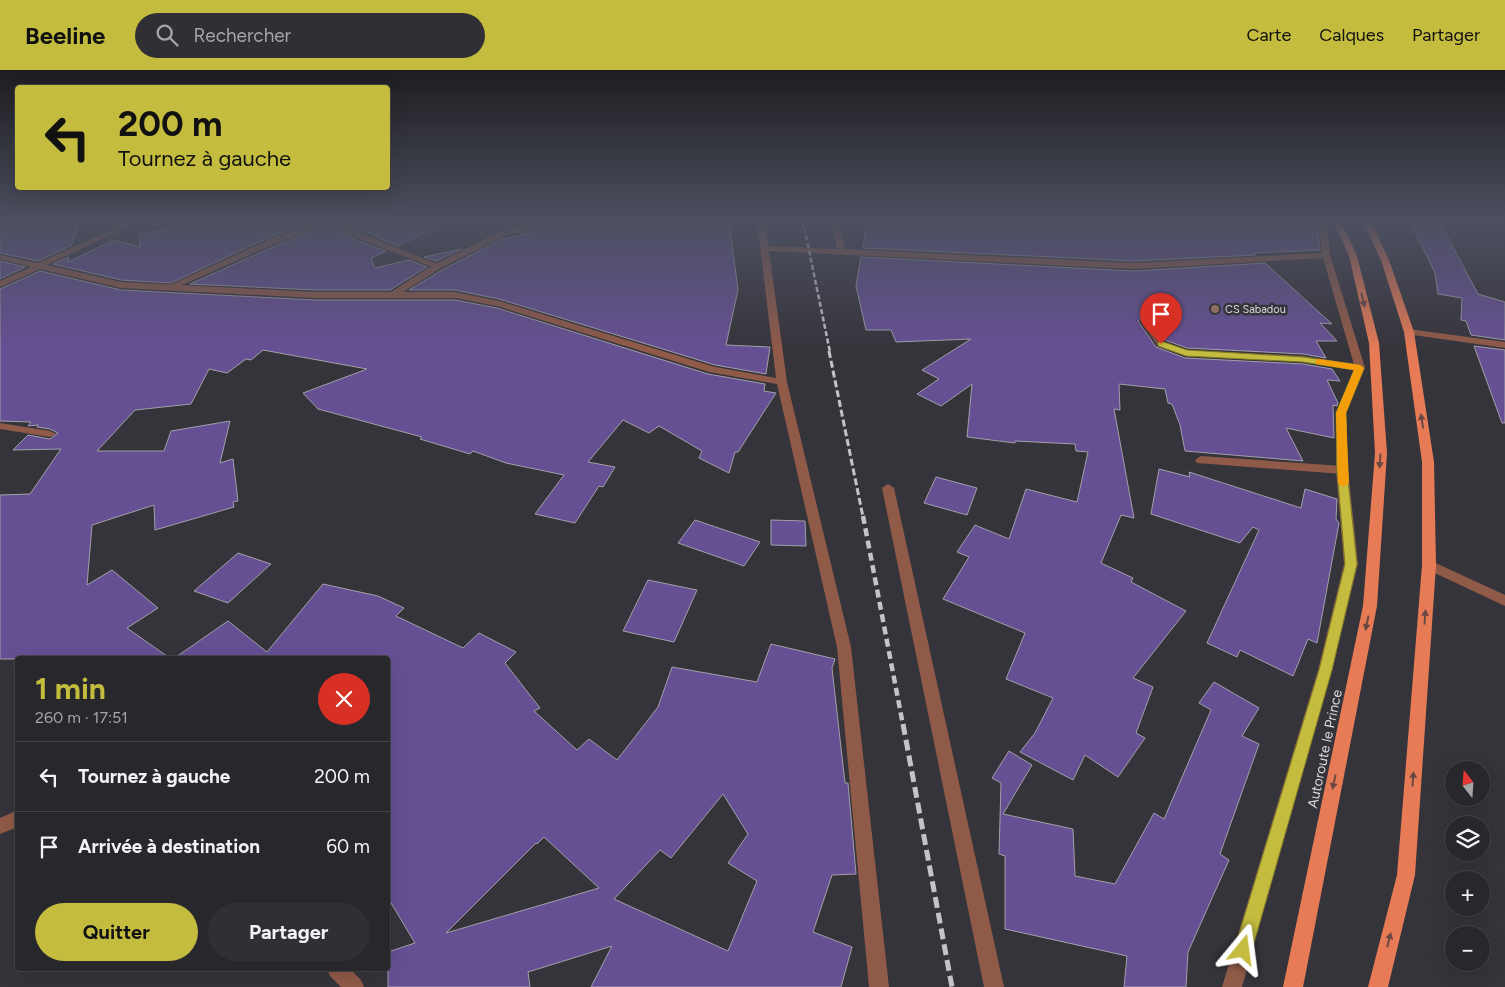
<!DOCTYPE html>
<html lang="fr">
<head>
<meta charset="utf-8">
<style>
	:root { --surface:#28272c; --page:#302f34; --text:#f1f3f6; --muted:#a5a5a9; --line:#444448; --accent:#c4bc3e }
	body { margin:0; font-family:Figtree,sans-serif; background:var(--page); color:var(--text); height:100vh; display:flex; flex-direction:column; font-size:19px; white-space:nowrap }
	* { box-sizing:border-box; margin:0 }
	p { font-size:16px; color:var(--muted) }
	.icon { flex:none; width:28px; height:28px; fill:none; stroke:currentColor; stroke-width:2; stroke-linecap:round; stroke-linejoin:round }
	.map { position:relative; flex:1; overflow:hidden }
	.panel { position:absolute; left:15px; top:586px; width:375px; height:315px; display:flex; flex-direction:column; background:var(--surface); border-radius:5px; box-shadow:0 5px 20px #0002,0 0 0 1px var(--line) }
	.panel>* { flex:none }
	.guide { position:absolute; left:15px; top:15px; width:375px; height:105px; border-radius:5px; box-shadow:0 5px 20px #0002,0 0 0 1px var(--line); background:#c4bc3e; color:#111; overflow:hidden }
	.needle { width:32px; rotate:343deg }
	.buttons { position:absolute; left:1445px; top:691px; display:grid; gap:10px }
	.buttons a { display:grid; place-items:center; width:45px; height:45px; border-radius:50%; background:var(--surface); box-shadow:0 5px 20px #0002,0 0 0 1px var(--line); font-size:25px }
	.pin { position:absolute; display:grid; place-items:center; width:42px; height:42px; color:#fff; margin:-51px -21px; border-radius:50% 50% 50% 0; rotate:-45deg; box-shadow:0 0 5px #0007 }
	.pin .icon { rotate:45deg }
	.me { position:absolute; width:55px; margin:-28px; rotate:16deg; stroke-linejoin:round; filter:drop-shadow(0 0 4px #0008) }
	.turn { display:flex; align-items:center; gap:18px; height:105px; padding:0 20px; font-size:22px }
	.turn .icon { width:65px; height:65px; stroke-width:2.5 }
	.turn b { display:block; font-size:35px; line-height:42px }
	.round { display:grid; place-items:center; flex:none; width:52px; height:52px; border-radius:26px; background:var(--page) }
	.head { display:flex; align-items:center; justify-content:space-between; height:85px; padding:0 20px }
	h1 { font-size:30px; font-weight:700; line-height:38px; color:var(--accent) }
	.action { display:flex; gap:10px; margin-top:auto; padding:10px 20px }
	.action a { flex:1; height:58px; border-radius:30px; background:var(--accent); color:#111; font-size:20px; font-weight:700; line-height:58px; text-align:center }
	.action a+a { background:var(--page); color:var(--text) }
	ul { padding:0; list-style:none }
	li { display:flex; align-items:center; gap:15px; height:70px; padding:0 20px; border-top:1px solid var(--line) }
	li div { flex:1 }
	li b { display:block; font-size:19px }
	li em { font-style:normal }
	header { display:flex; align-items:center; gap:30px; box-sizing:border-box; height:70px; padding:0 25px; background:var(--accent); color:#111 }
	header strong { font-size:24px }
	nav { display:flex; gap:28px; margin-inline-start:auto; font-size:18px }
	.search { width:350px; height:45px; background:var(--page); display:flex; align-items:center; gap:12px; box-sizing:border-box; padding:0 18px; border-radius:28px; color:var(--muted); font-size:19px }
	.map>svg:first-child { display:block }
	.building { fill:#665094; stroke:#a2a0a9; fill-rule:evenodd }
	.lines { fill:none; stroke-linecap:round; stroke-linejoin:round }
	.service { fill:#905a48; fill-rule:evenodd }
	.minor { fill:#905a48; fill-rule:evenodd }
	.primary { fill:#e77b56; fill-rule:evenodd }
	.rail-far3 { stroke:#c5c3c9; stroke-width:2.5; stroke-dasharray:5 2.5; stroke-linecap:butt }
	.rail-far2 { stroke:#c5c3c9; stroke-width:3; stroke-dasharray:7 3; stroke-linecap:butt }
	.rail-far1 { stroke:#c5c3c9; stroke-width:4.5; stroke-dasharray:8 4.5; stroke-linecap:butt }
	.rail { stroke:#c5c3c9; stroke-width:5; stroke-dasharray:11 5; stroke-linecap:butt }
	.oneway { fill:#6b4943 }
	.route { fill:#c4bc3e; stroke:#7f7a28 }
	.slow { fill:#f59e0b }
	.education-dot { fill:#8d6e63; stroke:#36343b; stroke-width:2 }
	.labels { text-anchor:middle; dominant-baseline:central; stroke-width:5; stroke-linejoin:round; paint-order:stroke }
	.far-poi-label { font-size:11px; fill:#dbd9de; stroke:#36343b; text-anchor:start }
	.street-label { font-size:14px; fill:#dbd9de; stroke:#36343b }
</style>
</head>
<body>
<header>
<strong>Beeline</strong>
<div class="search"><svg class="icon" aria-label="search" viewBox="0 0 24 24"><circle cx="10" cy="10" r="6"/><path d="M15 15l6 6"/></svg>Rechercher</div>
<nav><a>Carte</a><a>Calques</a><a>Partager</a></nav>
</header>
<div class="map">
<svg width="1505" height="917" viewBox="0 0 1505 917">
	<rect width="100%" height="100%" fill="#36343b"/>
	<g class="building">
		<path d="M26,151H79L72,175L38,191L0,183V155Z"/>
		<path d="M205,151H451L397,176L348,153L314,152L274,165L171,213L121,210L53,194L69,187L68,192L114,170L140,177L139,165Z"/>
		<path d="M653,151H729L738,220L726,275L770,277L766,304L715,295L499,229L455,220H409L442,200L500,170L558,156L560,158L586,153L589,156L653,153Z"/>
		<path d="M867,151H1312L1318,164L1320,180L1254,183L1256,185L1134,191L863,178Z"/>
		<path d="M1410,151H1439L1478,224L1505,232V270L1471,265L1466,251L1461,250L1462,228L1438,224L1435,203Z"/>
		<path d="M316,160L341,161L361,172L386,181L371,188L375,198L409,190L427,197L390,220H315L190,214L282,173Z"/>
		<path d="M462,179L436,191L424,187Z"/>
		<path d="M861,187L1134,201L1265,193L1332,254L1320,253L1337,271H1316L1326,288L1303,284L1187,278L1165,270L1149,247L1144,246L1138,251L1156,277L1185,288L1303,294L1332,299L1340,311L1327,310L1338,333L1337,336L1333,335L1334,368L1286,358L1303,391L1185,381L1180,355L1172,334L1168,333L1165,319L1119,314L1120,340L1114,339L1134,448L1121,445L1101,493L1133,508L1131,512L1186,541L1133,608L1153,617L1136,663L1145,668L1118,707L1085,685L1073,710L1020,682L1035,663L1053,628L1006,609L1025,563L943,529L969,487L957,482L975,455L1009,469L1026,419L1077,432L1088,382L1076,381L1075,374L1015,371V373L967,367L972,314L941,336L917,324L939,309L922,300L971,269L896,272L891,260H866L856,216Z"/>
		<path d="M0,191L25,197L0,209Z"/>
		<path d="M40,201L121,220L315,230H455L497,238L708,304L765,314L764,321L776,323L738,382H735L729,403L699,388L702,381L659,356L649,363L623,350L588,392L615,397L603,417L599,416L575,453L535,444L564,405L506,393L473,381L470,384L420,369L422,367L318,339L303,323L367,299L263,280L251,290L246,289L227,303L209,299L191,334L135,340L97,381H164L171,361L230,351L220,393L233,389L238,431L233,432L234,437L155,460L154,435L92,455L87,515L112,500L158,538L127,558L171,589H0V425L30,424L61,379L13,380L28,365L50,369L58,363L50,359L37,357L38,355L28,356L31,352L0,351V219Z"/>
		<path d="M1474,276L1505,280V353H1502Z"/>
		<path d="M1159,399L1190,407L1189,402L1301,438L1305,419L1337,429L1336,449L1339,453L1317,573L1308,569L1293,606L1240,580L1237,587L1207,573L1259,460L1253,457L1240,473L1151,444Z"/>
		<path d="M936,407L977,418L967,445L924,433Z"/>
		<path d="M695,450L760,472L744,496L678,473Z"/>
		<path d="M771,450L805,451L806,476L771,475Z"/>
		<path d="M238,483L271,494L228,533L194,521Z"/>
		<path d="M648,510L697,520L674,572L623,561Z"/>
		<path d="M323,514L378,526L404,538L396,546L463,578L479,563L516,582L505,593L540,638L534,641L577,680L589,669L617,690L658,637L672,597L757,612L771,574L835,589L832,598L845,713H848L856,804L832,805L813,862L852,877L841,917H591L612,876L528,902L530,917H388V882L415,873L388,828V589H173L228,551L267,582ZM723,724L748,764L728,793L757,811L728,881L614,829L660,780L671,788ZM544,767L599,818L446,863L536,773L537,774Z"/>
		<path d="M1214,612L1259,638L1242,666L1259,674L1220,784L1229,790L1188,882L1186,917H1124L1127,886L1005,859V786L999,784L1001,713L992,708L1009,681L1032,695L1003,744L1073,759L1075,806L1115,814L1154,743L1164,749L1211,640L1199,633Z"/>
	</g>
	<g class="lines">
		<g class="service">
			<path d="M315,154L347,155L368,166L442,196L435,198L362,170L342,159L316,158L281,171L173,219L166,217L275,167Z"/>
			<path d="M1145,248L1148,249L1164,272L1187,280L1303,286L1360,295L1365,298L1360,301L1303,292L1186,286L1158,276L1140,251Z"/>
			<path d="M1201,386L1342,396L1348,400L1342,404L1197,393L1195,390Z"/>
		</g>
		<g class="minor">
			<path d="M130,151H141L47,195L121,212L315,222H391L435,194L501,161L554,151H572L506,165L441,198L403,222H455L499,231L715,297L776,308L757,151H765L768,176L837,179L831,151H839L845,179L1134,193L1322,183L1320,163L1314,151H1322L1328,163L1330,185L1365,298L1346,343L1348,400L1358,494L1332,600L1242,917H1222L1318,600L1344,494L1336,400V343L1355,298L1323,188L1134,199L769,181L787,312L851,577L889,917H869L837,577L777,314L709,302L497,236L455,228H315L121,218L40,199L0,217V211L31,197L0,189V185L38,193Z"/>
			<path d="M1409,259L1505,272V278L1406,264V260Z"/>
			<path d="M0,353L50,361L56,364L50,367L0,359Z"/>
			<path d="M888,414L894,418L1004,917H984L882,418Z"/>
			<path d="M1429,490L1505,525V536L1424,498L1422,495L1424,492Z"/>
			<path d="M18,740V757L0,764V748Z"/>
			<path d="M327,899H350L361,910L364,917H341L330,906Z"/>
		</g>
		<g class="primary">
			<path d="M1333,151H1341L1357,186L1379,273L1387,383L1377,536L1303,917H1283L1363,536L1375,383L1369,273L1349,186Z"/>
			<path d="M1363,151H1371L1389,190L1414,262L1434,392L1436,495L1415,805L1388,917H1368L1397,805L1422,495V392L1404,262L1381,190Z"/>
		</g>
		<path class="rail-far3" d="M803,151L830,282"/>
		<path class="rail-far2" d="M829,281L863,447"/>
		<path class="rail-far1" d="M863,446L903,655"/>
		<path class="rail" d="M903,654L952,917"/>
	</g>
	<defs><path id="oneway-solid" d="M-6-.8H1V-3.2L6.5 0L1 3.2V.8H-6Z" transform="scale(1.25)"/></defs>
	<g class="oneway">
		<use href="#oneway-solid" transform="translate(1363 230) rotate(76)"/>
		<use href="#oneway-solid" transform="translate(1422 351) rotate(-99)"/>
		<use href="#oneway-solid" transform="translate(1380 391) rotate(94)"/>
		<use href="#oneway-solid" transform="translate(1425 547) rotate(-86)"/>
		<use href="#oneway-solid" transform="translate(1367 553) rotate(102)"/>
		<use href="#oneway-solid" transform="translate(1413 709) rotate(-86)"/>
		<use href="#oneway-solid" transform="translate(1334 712) rotate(102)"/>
		<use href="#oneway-solid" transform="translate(1389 870) rotate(-76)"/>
	</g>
	<linearGradient id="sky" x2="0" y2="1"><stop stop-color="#1e1d20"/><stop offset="0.54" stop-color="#4c5060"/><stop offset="1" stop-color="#4c5060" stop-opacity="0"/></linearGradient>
	<rect width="1505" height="280" fill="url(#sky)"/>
	<path class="route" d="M1161,271L1187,280L1303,287L1360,295L1364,298L1346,343L1347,400L1357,494L1332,600L1252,880L1249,886L1243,888L1237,886L1234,880L1319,600L1345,494L1337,400L1336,343L1354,300L1303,292L1186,286L1158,276V272Z"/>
	<path class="slow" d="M1319,289L1360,295L1364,298L1346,343L1349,413L1343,417L1338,413L1336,343L1354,300L1316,294V290Z"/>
	<circle class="education-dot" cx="1215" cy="239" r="5"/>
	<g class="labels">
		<g class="far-poi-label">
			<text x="1225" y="239">CS Sabadou</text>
		</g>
		<g class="street-label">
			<text transform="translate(1325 679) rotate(-78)">Autoroute le Prince</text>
		</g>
	</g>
</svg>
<div class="buttons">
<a><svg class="needle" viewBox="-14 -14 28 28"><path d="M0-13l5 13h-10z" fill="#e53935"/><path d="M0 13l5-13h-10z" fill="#a5a5a9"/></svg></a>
<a><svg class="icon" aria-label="layers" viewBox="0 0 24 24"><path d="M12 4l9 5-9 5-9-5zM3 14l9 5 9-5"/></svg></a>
<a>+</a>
<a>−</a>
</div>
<div class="pin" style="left:1161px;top:274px;background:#d93025"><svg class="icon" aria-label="arrive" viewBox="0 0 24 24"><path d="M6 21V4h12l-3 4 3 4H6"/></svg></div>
<svg class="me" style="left:1243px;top:880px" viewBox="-20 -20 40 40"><path d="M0-17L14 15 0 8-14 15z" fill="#c4bc3e" stroke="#fff" stroke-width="4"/></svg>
<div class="guide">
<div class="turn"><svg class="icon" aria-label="left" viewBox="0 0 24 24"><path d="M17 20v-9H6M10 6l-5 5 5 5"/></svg><div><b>200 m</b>Tournez à gauche</div></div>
</div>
<section class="panel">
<div class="head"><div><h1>1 min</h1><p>260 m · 17:51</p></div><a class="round" style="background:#d93025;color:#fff"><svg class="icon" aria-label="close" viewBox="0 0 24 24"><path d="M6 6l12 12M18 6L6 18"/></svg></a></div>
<ul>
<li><svg class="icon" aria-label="left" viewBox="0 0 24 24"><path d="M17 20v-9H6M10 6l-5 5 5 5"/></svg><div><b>Tournez à gauche</b></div><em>200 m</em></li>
<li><svg class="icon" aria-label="arrive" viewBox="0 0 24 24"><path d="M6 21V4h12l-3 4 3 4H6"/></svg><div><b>Arrivée à destination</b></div><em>60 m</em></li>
</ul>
<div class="action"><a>Quitter</a><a>Partager</a></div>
</section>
</div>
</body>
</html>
